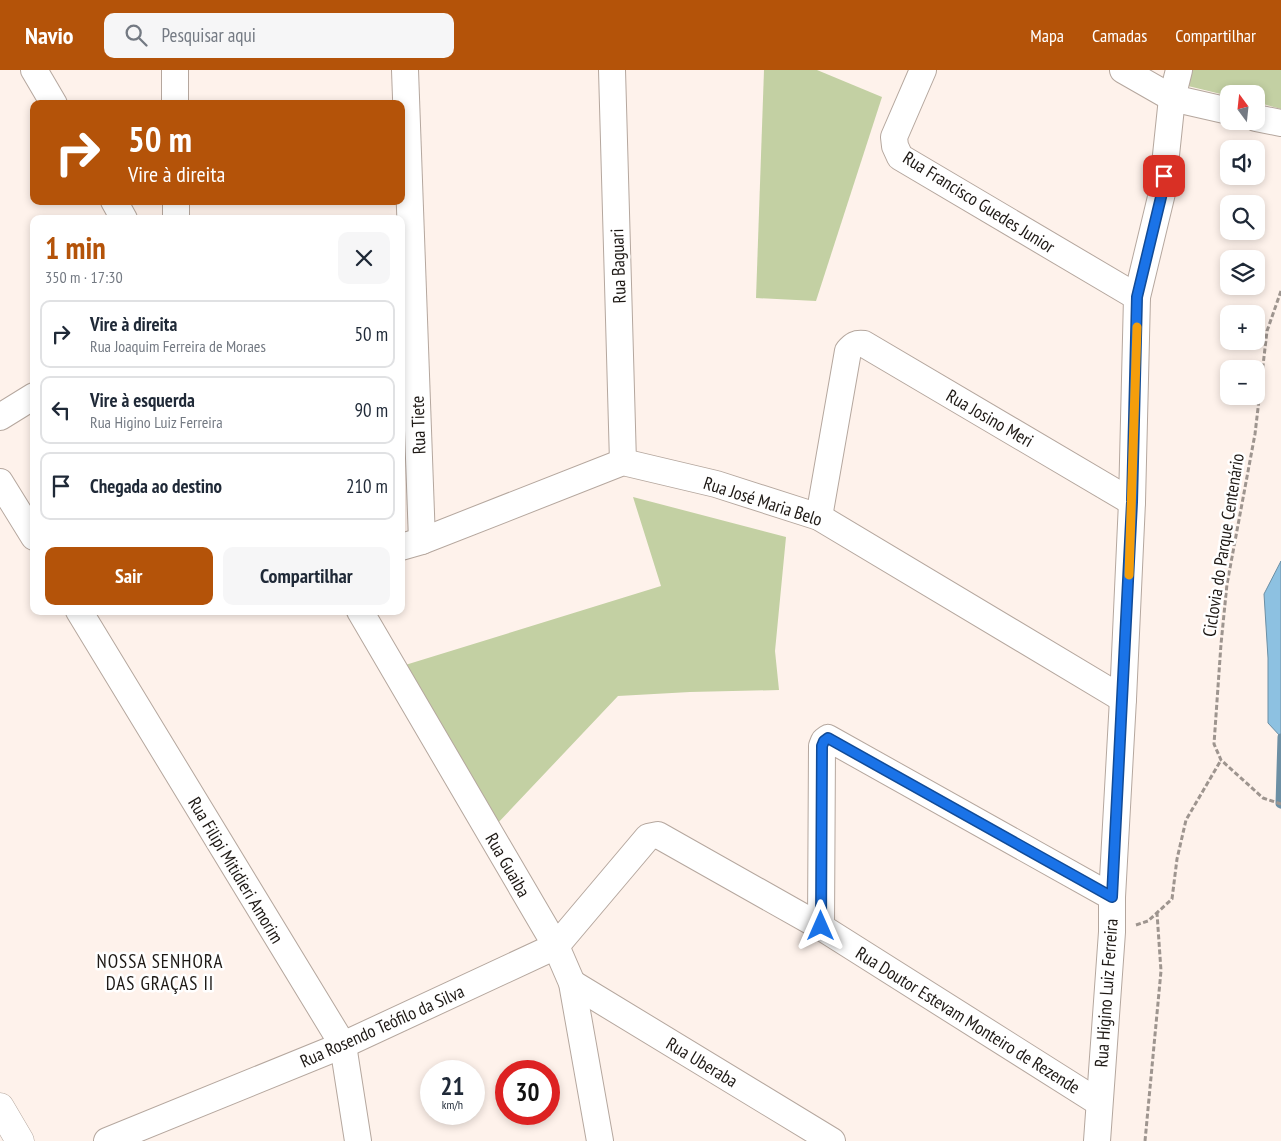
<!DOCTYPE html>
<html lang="pt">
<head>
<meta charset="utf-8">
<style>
	:root { --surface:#fff; --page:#f6f6f7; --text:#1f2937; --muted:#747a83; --line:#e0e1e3; --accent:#b45309 }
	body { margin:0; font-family:"PT Sans Narrow",sans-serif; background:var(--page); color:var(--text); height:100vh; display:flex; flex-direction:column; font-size:19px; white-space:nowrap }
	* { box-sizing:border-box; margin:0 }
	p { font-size:16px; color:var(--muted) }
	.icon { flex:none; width:28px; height:28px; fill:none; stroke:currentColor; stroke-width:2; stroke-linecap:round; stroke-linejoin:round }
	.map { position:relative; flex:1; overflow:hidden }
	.drawer { position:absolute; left:30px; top:145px; width:375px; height:400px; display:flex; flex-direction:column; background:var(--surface); border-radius:10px; box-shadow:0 2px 8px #0003 }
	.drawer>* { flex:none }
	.top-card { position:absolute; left:30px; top:30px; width:375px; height:105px; border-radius:10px; box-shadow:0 2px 8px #0003; background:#b45309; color:#fff; overflow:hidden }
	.needle { width:32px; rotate:345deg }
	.controls { position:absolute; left:1220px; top:15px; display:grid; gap:10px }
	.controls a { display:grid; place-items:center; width:45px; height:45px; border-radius:10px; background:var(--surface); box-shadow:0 2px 8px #0003; font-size:25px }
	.speed { position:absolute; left:420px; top:990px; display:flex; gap:10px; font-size:25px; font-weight:700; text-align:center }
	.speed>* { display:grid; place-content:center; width:65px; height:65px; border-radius:50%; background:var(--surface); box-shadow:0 2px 8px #0003; line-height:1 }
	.speed small { font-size:12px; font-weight:400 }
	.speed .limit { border:8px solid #d22; background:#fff; color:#111 }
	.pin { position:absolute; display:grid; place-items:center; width:42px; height:42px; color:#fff; margin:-21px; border-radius:10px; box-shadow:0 2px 8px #0006 }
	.me { position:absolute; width:55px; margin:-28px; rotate:0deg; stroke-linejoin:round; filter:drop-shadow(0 0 4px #0008) }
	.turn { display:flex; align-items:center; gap:18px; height:105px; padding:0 15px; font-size:22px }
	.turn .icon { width:65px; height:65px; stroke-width:2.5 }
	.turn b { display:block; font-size:35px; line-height:42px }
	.round { display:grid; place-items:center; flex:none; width:52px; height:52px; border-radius:10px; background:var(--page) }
	.overview { display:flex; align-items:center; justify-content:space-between; height:85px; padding:0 15px }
	h1 { font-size:30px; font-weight:700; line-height:38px; color:var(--accent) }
	.cta { display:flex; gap:10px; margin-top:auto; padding:10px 15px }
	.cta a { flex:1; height:58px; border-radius:10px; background:var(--accent); color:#fff; font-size:20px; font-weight:700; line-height:58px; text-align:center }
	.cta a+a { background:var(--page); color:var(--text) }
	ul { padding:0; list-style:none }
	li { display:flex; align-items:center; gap:15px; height:68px; margin:0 10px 8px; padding:0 5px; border:2px solid var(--line); border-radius:10px }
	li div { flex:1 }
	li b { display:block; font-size:19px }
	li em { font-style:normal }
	header { display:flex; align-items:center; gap:30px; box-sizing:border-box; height:70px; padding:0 25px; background:var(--accent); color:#fff }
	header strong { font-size:24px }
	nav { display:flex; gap:28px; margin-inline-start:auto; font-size:18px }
	.search { width:350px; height:45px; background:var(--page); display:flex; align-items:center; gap:12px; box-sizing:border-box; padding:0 18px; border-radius:10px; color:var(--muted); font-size:19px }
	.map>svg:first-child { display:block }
	.green { fill:#c3d0a3 }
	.water { fill:#8dc1e1; stroke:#6c8fa4 }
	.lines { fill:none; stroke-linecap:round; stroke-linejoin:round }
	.stream { stroke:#6c8fa4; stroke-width:7 }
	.minor-casing { stroke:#b5a79e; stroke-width:28 }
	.major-casing { stroke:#b5a79e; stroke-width:29 }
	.path { stroke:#9e958f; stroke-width:3; stroke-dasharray:5 2.5; stroke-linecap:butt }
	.minor { stroke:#fff; stroke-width:26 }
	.major { stroke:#fff; stroke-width:28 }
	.route-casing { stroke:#114b97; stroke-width:12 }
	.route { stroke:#1a73e8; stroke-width:9 }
	.slow { stroke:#f59e0b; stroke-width:9 }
	.labels { text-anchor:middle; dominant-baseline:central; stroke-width:5; stroke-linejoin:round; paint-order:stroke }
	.street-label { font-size:18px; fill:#1e1915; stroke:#fff }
	.neighbourhood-label { font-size:19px; letter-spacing:1px; fill:#1e1915; stroke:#fff }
</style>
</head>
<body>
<header>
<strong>Navio</strong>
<div class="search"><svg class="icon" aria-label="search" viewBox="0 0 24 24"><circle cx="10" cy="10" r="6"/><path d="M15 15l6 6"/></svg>Pesquisar aqui</div>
<nav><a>Mapa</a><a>Camadas</a><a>Compartilhar</a></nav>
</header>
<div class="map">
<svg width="1281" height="1071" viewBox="0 0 1281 1071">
	<rect width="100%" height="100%" fill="#fef2eb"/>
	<g class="green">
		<path d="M764,0H817L882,27L816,231L756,228Z"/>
		<path d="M1192,0H1281V39L1256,32V24H1229V26L1188,16Z"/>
		<path d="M633,427L786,467L775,581L779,620L690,622L618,626L495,756L402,596L661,516Z"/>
	</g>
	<path class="water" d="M1281,491V667L1268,653V588L1264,524Z"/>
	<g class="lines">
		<path class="stream" d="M1281,667L1279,734L1281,735"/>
		<defs>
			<g id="minor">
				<path d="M34,0L54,34"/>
				<path d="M175,0V34"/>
				<path d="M405,0L422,471"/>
				<path d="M612,0L623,392"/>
				<path d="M923,0L894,67L895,76L900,87L1137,227"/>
				<path d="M1123,0L1172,28L1229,41"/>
				<path d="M1256,48L1281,53"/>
				<path d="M114,131L124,149"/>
				<path d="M176,131V149"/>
				<path d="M0,347L34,326"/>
				<path d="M0,412L34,467"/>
				<path d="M819,447L848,281C853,275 856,273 864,274L1132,432"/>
				<path d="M401,477L422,471L623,392L716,414L819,447L1123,629"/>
				<path d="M79,541L343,975L358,1071"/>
				<path d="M360,541L556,876L572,913L600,1071"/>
				<path d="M821,857L822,676L824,671L828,668L1112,827"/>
				<path d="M572,913L832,1071"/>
				<path d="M107,1071L343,975L556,876L648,767L658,765L821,857L1098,1032"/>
				<path d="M1097,1071L1112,862V827L1123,629L1132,432L1137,227L1162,123L1172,28L1179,0"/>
			</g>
			<path id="major" d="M0,1037L20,1071"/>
		</defs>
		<use href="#minor" class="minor-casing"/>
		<use href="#major" class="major-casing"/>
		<g class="path">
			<path d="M1281,221L1267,261L1255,364L1227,514L1221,574L1214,674L1221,690L1263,728L1281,734"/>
			<path d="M1136,855L1148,851L1172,829L1177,789L1186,750L1221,690"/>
			<path d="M1145,1071L1161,901L1157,843"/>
		</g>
		<use href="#minor" class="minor"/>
		<use href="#major" class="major"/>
	</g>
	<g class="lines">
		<defs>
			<path id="route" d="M821,856L822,676L824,671L828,668L1112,827L1132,432L1137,227L1162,123L1164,106"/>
		</defs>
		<use href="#route" class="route-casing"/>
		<use href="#route" class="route"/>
		<path class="slow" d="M1129,505L1137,257"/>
	</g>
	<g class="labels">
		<g class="street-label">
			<text transform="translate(979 132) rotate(32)">Rua Francisco Guedes Junior</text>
			<text transform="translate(618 196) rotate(-92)">Rua Baguari</text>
			<text transform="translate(990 348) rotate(30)">Rua Josino Meri</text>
			<text transform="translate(418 355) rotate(-92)">Rua Tiete</text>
			<text transform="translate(763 431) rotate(18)">Rua José Maria Belo</text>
			<text transform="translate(1223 475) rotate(-81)">Ciclovia do Parque Centenário</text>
			<text transform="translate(508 795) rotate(60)">Rua Guaiba</text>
			<text transform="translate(236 800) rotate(59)">Rua Filipi Mitidieri Amorim</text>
			<text transform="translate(1106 923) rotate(-86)">Rua Higino Luiz Ferreira</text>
			<text transform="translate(968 950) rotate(32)">Rua Doutor Estevam Monteiro de Rezende</text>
			<text transform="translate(382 956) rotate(-24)">Rua Rosendo Teófilo da Silva</text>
			<text transform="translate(702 992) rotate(31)">Rua Uberaba</text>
		</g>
		<g class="neighbourhood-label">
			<text x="160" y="891">NOSSA SENHORA<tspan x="160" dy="22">DAS GRAÇAS II</tspan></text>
		</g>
	</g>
</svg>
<div class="controls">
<a><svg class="needle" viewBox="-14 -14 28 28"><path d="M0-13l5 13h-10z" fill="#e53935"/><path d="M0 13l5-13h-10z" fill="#747a83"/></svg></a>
<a><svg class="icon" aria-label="sound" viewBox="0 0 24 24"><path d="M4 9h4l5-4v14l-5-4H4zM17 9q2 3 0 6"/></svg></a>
<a><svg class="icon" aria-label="search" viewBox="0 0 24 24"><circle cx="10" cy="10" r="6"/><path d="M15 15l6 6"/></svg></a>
<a><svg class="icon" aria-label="layers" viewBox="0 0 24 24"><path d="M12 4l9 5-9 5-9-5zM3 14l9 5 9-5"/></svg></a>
<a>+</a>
<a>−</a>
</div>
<div class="speed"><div>21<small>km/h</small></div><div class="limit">30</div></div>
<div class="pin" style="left:1164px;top:106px;background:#d93025"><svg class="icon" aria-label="arrive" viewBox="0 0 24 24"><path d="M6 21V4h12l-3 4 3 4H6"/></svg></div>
<svg class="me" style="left:821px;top:856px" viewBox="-20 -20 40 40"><path d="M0-17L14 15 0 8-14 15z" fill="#1a73e8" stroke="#fff" stroke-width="4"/></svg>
<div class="top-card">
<div class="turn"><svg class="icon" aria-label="right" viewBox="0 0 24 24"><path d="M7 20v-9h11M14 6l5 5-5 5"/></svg><div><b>50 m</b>Vire à direita</div></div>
</div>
<section class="drawer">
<div class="overview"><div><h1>1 min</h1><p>350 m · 17:30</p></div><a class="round"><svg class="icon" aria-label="close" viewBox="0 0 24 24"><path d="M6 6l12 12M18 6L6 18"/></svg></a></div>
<ul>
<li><svg class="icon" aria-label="right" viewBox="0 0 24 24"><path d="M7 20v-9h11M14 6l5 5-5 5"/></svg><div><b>Vire à direita</b><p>Rua Joaquim Ferreira de Moraes</p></div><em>50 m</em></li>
<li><svg class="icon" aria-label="left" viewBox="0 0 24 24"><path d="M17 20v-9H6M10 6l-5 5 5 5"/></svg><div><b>Vire à esquerda</b><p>Rua Higino Luiz Ferreira</p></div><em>90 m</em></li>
<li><svg class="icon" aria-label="arrive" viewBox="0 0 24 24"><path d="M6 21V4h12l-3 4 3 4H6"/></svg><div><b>Chegada ao destino</b></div><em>210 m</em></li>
</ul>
<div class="cta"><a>Sair</a><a>Compartilhar</a></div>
</section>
</div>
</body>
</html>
